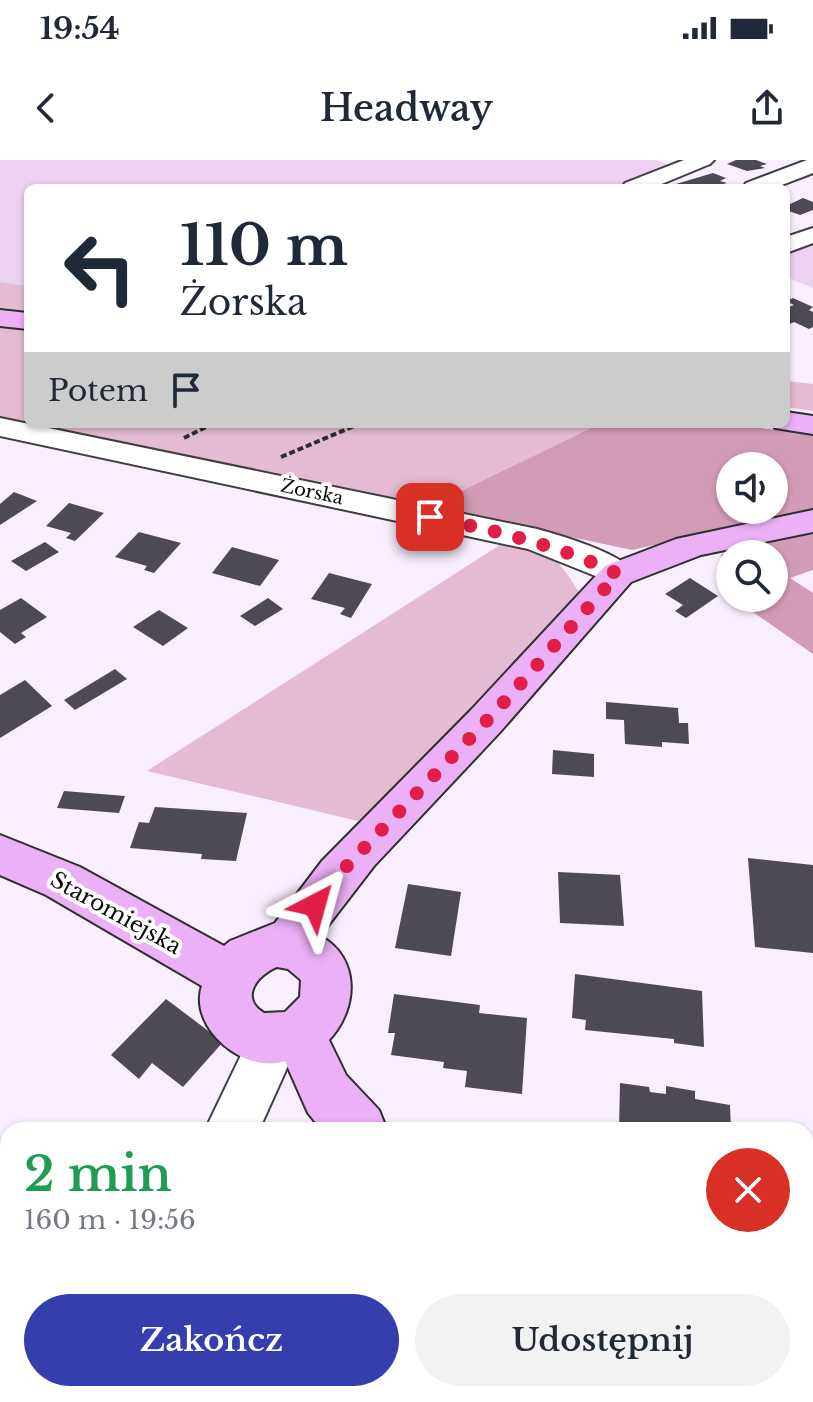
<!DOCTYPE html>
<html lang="pl">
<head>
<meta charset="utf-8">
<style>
	:root { --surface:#fff; --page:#f2f2f3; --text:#1f2937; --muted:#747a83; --accent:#343fad }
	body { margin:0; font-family:"Libre Baskerville",serif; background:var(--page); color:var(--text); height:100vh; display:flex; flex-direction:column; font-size:30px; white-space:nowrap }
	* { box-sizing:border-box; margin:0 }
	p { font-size:26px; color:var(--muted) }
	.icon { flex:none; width:44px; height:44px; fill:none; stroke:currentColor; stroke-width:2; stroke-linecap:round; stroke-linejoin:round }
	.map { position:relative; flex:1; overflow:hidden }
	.sheet { position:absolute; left:0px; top:962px; width:814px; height:280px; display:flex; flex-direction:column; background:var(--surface); border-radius:24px 24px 0 0; box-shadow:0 2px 6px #0004 }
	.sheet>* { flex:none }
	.top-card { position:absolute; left:24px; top:24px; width:766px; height:244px; border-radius:12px; box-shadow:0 2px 6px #0004; background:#fff; color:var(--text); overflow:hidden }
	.controls { position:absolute; left:716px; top:292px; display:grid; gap:16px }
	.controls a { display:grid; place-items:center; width:72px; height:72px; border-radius:50%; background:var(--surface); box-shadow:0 2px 6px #0004; font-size:40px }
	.pin { position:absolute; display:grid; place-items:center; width:68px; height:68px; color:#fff; margin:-34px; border-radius:16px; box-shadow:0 4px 12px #0006 }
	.me { position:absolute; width:88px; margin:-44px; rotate:39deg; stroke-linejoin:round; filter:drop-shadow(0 0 6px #0008) }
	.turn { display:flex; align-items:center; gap:28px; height:168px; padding:0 24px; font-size:36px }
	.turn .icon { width:104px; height:104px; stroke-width:2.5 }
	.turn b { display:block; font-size:56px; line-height:68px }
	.then { display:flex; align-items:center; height:76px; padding:0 24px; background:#0003; gap:16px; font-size:30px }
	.round { display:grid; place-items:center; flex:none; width:84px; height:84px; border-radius:42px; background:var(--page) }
	.headline { display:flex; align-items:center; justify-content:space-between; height:136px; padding:0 24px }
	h1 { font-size:48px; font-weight:600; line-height:60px; color:#1e9e55 }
	.button { display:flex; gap:16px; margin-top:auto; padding:16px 24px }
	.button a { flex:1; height:92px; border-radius:48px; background:var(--accent); color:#fff; font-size:32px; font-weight:600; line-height:92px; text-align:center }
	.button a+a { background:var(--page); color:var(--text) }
	.status { display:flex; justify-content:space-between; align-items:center; height:56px; padding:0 40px; background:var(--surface); direction:ltr }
	.status svg { height:22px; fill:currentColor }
	header { display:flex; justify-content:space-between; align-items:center; height:104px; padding:0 24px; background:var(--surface); font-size:36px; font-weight:600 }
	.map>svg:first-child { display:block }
	.farmland { fill:#ecd1f0 }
	.green { fill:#e4bbd2 }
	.forest { fill:#d29cb7; fill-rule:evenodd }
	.building { fill:#4d4a54 }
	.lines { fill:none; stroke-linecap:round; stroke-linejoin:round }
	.street-casing { stroke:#3f3f3f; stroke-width:4 }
	.secondary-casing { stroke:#2e2e2e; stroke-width:4 }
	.path { stroke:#2e2e2e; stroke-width:4; stroke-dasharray:6 3; stroke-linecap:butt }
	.street { fill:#fff; fill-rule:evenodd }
	.secondary { fill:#ebb0f6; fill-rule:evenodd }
	.route { stroke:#e11d48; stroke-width:14; stroke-dasharray:0 25.2 }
	.labels { text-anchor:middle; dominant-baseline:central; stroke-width:8; stroke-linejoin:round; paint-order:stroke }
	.far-street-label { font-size:18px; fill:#0c0c0c; stroke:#fff }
	.street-label { font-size:22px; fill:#0c0c0c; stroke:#fff }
</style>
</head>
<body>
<div class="status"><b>19:54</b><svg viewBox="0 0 49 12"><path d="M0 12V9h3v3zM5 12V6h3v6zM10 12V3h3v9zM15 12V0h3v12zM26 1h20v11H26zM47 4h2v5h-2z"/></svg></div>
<header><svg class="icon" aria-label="back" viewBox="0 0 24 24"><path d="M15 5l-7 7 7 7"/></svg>Headway<svg class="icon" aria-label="share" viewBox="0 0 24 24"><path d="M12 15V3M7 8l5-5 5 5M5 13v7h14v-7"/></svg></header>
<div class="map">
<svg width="813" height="1242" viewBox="0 0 813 1242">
	<rect width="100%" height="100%" fill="#f9eefd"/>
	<g class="farmland">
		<path d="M0,0H656L675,7L620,28H28V126L0,122Z"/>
		<path d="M813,84V128L786,117V95Z"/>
	</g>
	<g class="green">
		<path d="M0,122L28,126V151L0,148Z"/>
		<path d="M0,167L28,170V264H599L428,347L0,259Z"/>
		<path d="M786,221L813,224V251L786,247Z"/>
		<path d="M506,381C554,392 554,393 581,435L431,595L358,661L147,611Z"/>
	</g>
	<g class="forest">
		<path d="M599,264H731L813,275V350L632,390L428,347ZM730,306H774V350H730Z"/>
		<path d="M813,372V410L790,418L813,433V494L733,438H774V394H730V435L721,394Z"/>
	</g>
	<g class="building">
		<path d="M736,0H756L767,4L760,6L765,8L747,11L727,4Z"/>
		<path d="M713,13L726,18L720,21L727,23L708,28H687L676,24Z"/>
		<path d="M803,38L813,42V50L800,55L786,50V46Z"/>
		<path d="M793,138L813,147L809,150L813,152V167L809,169L794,162L786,166V148L794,145L786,141Z"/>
		<path d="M14,332L37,341L0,365V344Z"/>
		<path d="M69,343L104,353L75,381L66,378L71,373L46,366Z"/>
		<path d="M139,372L181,383L154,413L144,410L147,406L115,397Z"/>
		<path d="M45,382L59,392L26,411L11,401Z"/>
		<path d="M232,387L279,400L260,426L212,413Z"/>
		<path d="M329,413L372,424L351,458L340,454L345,448L311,439Z"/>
		<path d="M690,418L718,436L686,458L675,451L683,445L665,434Z"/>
		<path d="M21,438L47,457L21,473L26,477L15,484L0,472V450Z"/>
		<path d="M268,438L283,449L255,466L240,456Z"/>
		<path d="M159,450L188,468L163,486L133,467Z"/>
		<path d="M115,509L127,519L75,550L64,540Z"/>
		<path d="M25,520L52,546L0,578V535Z"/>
		<path d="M606,542L678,548L679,563H688L689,584L662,582V587L625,584L624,560L606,559Z"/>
		<path d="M553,590L594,594V617L552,614Z"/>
		<path d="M64,631L125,636L119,653L57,648Z"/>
		<path d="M155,647L247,653L236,701L201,699L202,694L130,688L139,662L149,663Z"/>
		<path d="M748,698L813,705V793L755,787Z"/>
		<path d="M558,712L620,715L624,766L560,763Z"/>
		<path d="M408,724L461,732L451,796L395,788Z"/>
		<path d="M575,814L702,831L704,887L674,883V879L585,870L586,860L572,858Z"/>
		<path d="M394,834L480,845L479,853L527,858L522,934L465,927L467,911L443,908L444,902L391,895L395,873H388Z"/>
		<path d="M166,839L223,882L183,927L152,903L139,919L111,895Z"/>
		<path d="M620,923L649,927L650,932L666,934V926L695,931V939L730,945L731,970H619Z"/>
		<path d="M31,1234H97V1236L114,1241L28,1242Z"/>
		<path d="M385,1234H454L453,1242H384Z"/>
	</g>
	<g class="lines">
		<defs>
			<g id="street">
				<path d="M684,0H714L710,4L652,28H622L625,23Z"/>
				<path d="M807,0H813V13L774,28H743L746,23Z"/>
				<path d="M813,68V83L786,93V77Z"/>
				<path d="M0,258L537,369C562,376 622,393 636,414L630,422L618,425L528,389L0,276Z"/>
				<path d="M275,855L293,862L300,879L259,970H205L257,862Z"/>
				<path d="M0,1103L8,1104V1164L0,1163Z"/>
				<rect x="505" y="1234" width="62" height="8"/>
			</g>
			<g id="secondary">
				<path d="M0,150L28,153V169L0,166Z"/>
				<path d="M786,252L813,256V274L775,268L772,264H786Z"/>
				<path d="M813,350V372L701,395L631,422L500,572L374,706L320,776C361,798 358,849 329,880L346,915L379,950L387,970H322L308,953L285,901C245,915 188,868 202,826L46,735L0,715V675L80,707L224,786L230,781L275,763L322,701L471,550L605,406L676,379ZM277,807L288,809L301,820L300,837L285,852L264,853C239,838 257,815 277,807Z"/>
				<path d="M806,1071L813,1072V1132L806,1131Z"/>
			</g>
		</defs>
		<use href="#street" class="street-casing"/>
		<use href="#secondary" class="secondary-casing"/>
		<g class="path">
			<path d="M184,278L212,264"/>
			<path d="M281,297L359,264"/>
		</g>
		<use href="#street" class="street"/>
		<use href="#secondary" class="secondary"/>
	</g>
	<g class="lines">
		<path class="route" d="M315,745L343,710L497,550L618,414C558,385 496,371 430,357"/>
	</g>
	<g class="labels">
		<g class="far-street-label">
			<text transform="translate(312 332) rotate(12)">Żorska</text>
		</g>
		<g class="street-label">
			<text transform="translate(116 753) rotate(29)">Staromiejska</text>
		</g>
	</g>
</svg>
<div class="controls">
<a><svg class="icon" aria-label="sound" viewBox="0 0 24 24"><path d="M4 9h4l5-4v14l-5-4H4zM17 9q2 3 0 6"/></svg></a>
<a><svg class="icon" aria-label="search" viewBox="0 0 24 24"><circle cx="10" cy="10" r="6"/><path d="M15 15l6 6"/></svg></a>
</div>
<div class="pin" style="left:430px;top:357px;background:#d93025"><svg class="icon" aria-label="arrive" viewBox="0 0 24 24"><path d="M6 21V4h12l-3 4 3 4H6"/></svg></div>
<svg class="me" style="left:315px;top:745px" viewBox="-20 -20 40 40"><path d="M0-17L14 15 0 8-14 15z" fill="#e11d48" stroke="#fff" stroke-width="4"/></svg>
<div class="top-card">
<div class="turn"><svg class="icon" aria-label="left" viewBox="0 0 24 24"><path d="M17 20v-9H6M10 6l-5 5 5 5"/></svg><div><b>110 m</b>Żorska</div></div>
<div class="then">Potem<svg class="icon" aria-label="arrive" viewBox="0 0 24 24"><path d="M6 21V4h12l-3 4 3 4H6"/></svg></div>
</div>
<section class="sheet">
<div class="headline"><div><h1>2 min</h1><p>160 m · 19:56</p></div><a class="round" style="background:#d93025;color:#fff"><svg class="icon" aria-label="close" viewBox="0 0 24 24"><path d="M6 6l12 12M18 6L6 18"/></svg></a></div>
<div class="button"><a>Zakończ</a><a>Udostępnij</a></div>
</section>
</div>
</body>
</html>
